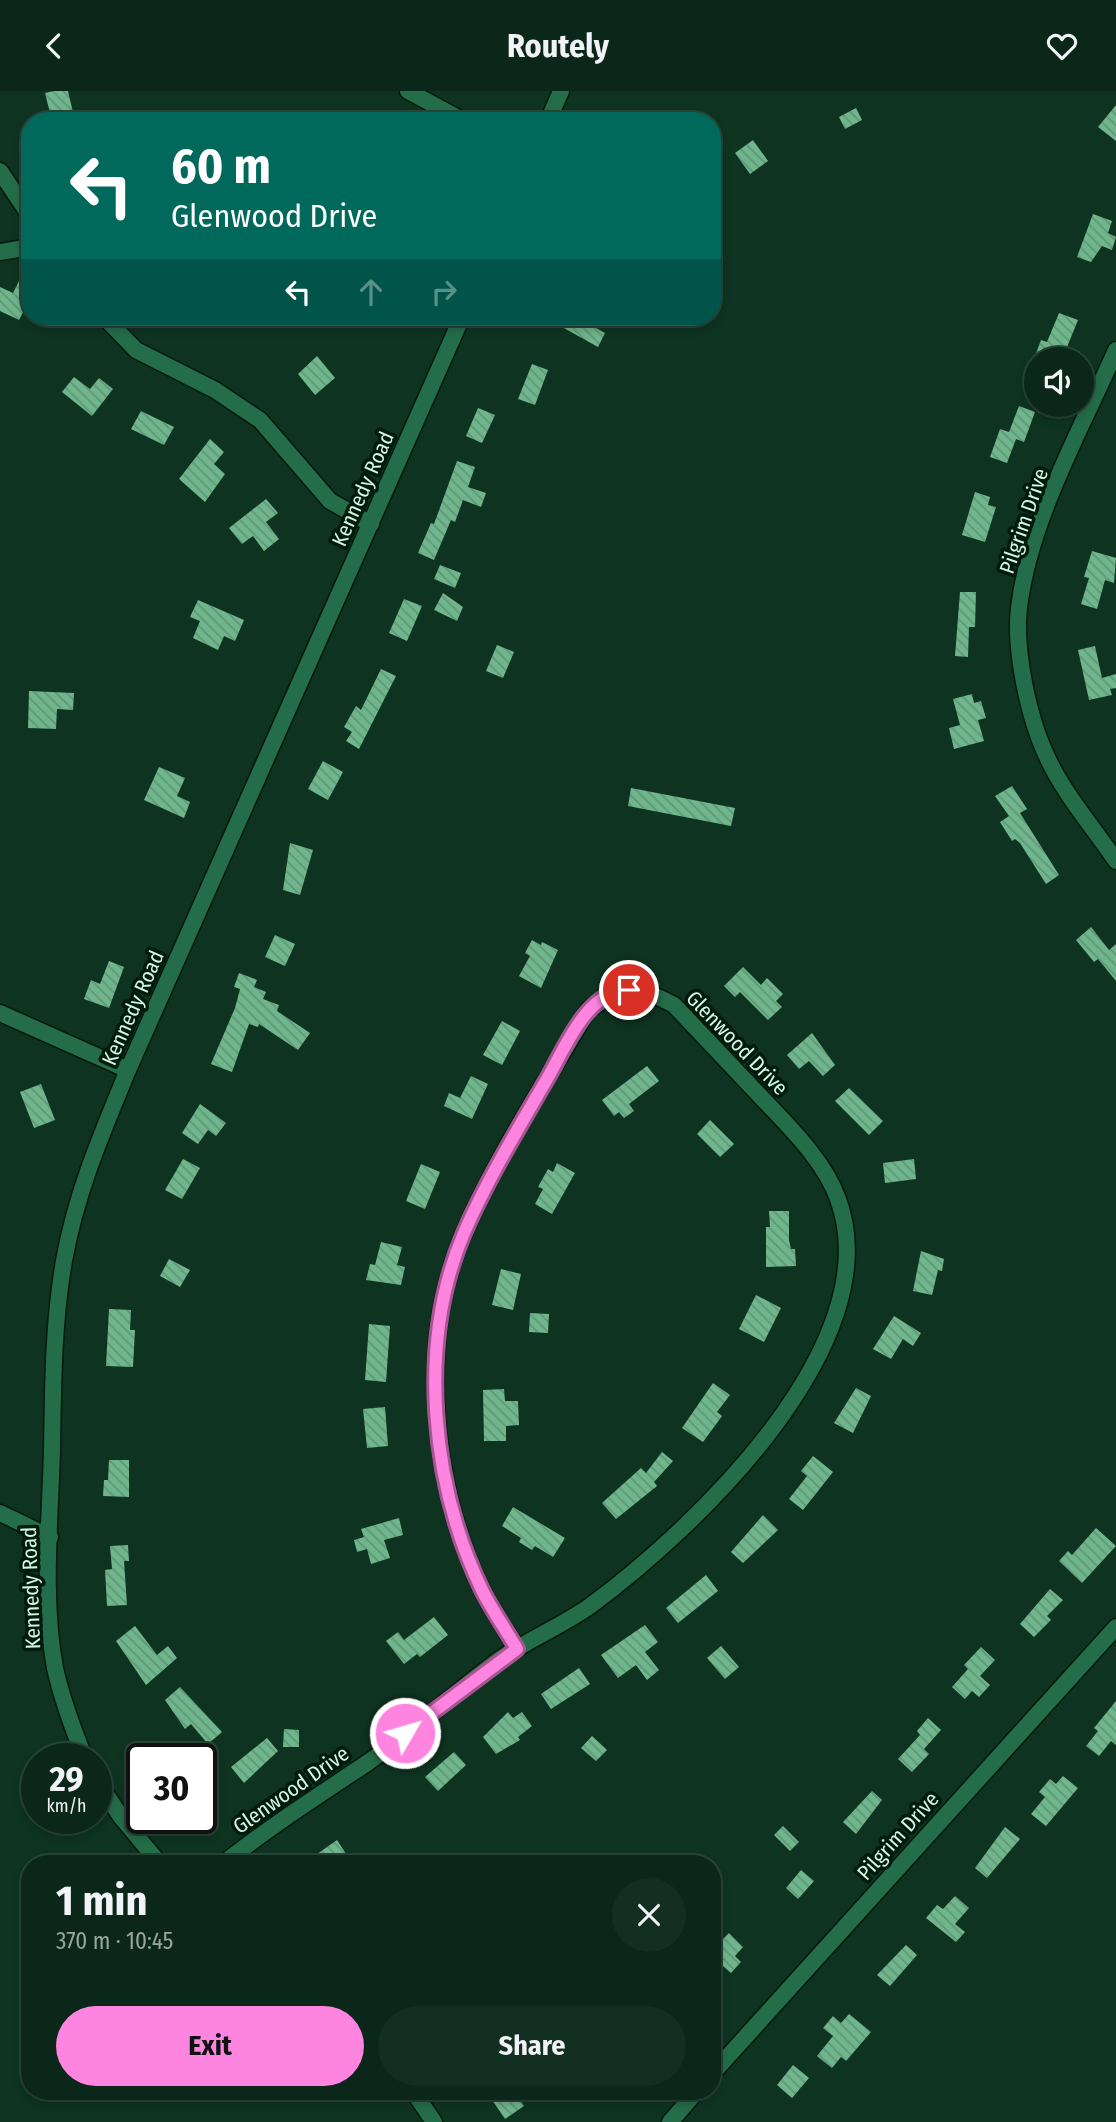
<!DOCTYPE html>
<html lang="en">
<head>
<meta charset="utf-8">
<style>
	:root { --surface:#0a2719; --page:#132f22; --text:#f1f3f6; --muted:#99a5a2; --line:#2a4438; --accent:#fe85df }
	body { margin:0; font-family:"Fira Sans Condensed",sans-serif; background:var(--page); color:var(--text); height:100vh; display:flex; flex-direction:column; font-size:26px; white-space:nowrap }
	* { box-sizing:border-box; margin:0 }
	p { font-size:23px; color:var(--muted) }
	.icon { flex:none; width:38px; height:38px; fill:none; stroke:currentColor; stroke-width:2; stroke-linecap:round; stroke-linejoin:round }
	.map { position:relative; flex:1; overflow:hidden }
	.sheet { position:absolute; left:21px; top:1764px; width:700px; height:245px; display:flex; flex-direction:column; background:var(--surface); border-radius:28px; box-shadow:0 4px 10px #0003,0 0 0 2px var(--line) }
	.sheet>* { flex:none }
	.banner { position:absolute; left:21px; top:21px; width:700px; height:214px; border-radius:28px; box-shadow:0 4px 10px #0003,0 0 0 2px var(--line); background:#00695c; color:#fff; overflow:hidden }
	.buttons { position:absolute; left:1024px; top:256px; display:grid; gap:14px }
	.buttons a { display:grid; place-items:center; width:70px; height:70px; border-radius:50%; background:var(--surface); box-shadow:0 4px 10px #0003,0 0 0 2px var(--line); font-size:35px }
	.speed { position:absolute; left:21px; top:1652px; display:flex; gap:14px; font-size:35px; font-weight:700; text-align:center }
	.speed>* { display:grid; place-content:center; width:91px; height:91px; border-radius:50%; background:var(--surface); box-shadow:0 4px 10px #0003,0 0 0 2px var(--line); line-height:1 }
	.speed small { font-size:18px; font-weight:400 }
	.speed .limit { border:4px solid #111; border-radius:10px; background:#fff; color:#111 }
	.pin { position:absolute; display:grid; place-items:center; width:60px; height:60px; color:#fff; margin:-30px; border:4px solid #fff; border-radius:50%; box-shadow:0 2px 7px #0007 }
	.me { position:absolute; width:77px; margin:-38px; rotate:52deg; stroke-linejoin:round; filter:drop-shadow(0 0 5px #0008) }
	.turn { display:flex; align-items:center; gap:24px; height:147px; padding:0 35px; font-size:32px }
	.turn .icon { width:91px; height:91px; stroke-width:2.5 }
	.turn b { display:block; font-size:49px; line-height:60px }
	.lanes { display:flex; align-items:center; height:66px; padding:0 35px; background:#0003; justify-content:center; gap:35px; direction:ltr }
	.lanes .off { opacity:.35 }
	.round { display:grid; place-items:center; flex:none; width:74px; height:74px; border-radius:37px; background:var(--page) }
	.overview { display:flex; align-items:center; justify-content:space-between; height:119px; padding:0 35px }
	h1 { font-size:42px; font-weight:700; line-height:52px }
	.cta { display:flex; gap:14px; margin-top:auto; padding:14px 35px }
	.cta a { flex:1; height:80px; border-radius:42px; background:var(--accent); color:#111; font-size:28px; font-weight:700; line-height:80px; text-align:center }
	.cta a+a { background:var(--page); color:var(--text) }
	header { display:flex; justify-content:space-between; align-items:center; height:91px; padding:0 35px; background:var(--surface); font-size:32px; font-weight:700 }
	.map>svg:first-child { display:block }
	.building { fill:url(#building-back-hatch) }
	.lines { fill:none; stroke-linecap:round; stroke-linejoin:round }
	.minor-casing { stroke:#04190e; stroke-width:19 }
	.minor { stroke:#246d49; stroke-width:16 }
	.route-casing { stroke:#a55691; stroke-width:18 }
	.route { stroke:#fe85df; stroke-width:12 }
	.labels { text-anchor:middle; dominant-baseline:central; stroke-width:7; stroke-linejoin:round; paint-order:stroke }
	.street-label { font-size:21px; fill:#d4f8e1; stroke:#001a0c }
</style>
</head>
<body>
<header><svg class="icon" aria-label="back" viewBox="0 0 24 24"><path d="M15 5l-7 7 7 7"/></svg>Routely<svg class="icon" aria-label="heart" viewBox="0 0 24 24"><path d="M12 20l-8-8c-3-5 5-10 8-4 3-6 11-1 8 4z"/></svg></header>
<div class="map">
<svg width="1116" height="2031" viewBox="0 0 1116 2031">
	<defs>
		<pattern id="building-back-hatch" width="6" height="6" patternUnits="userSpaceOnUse" patternTransform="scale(1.75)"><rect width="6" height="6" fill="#6fb68d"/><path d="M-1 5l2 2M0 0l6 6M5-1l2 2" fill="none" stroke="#619677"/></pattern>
	</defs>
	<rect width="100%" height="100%" fill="#0e3421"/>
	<g class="building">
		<path d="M54,0H68L75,30H52L45,2Z"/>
		<path d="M1116,14V50L1098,36Z"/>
		<path d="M856,17L862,29L845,38L839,26Z"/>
		<path d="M753,49L768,70L750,83L735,62Z"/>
		<path d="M1093,123L1112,130L1108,142L1116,146L1112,159L1102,155L1091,171L1077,166Z"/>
		<path d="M19,190L30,195V208L19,229L0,220V196L13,202Z"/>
		<path d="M1059,222L1078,229L1067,256L1058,258L1054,268H1034L1041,249L1047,251Z"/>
		<path d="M544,226H576L605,242L598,256Z"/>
		<path d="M317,265L335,287L315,304L298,283Z"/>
		<path d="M532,273L548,279L535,314L518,308Z"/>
		<path d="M74,286L90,298L99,287L113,298L92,325L62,301Z"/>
		<path d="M1019,315L1035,321L1024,351L1016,348L1007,372L990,366L1000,338L1009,341Z"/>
		<path d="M478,317L495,324L482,352L466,345Z"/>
		<path d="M141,320L174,336L164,354L131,338Z"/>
		<path d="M210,348L224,361L214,373L225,383L205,411L179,388Z"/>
		<path d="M457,370L475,376L468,396L486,402L481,416L463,409L455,431L451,429L434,469L418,462L431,432L434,433Z"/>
		<path d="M975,401L990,406L988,414L996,416L985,451L962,444Z"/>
		<path d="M266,408L278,422L266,431L279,448L264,460L253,445L242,453L229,437Z"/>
		<path d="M1092,460L1116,467L1114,492L1105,489L1097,518L1081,513L1089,487L1084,486Z"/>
		<path d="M440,474L461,482L455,497L434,488Z"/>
		<path d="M960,501H976L975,536H969L968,566L955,565Z"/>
		<path d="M443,502L463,516L457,530L434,519Z"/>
		<path d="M404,508L422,515L407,550L389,542Z"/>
		<path d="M198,509L244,529L235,550L224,545L218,559L193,547L200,530L190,526Z"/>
		<path d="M497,554L514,561L503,587L486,580Z"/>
		<path d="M1095,555L1102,587L1116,583V597L1110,598L1112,604L1089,609L1078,559Z"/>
		<path d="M381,578L396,585L359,658L346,650L352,641L344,636L356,615L361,619Z"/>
		<path d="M29,600L74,602L73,619L57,618L56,638L28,637Z"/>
		<path d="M972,603L974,612L981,610L986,627L978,629L984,650L954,658L949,637L960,634L953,608Z"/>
		<path d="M323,670L343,681L328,709L308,698Z"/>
		<path d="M159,676L185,687L177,705L190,711L184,727L144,709Z"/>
		<path d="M1012,695L1027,718L1020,722L1059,784L1046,793L1020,752L1015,748L1012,750L1000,731L1009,725L995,705Z"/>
		<path d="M631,697L735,717L731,735L628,715Z"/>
		<path d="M290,752L313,759L300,804L283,799Z"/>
		<path d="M1091,836L1109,859L1116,853V890L1098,868L1094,871L1076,849Z"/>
		<path d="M275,844L295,853L285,875L265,866Z"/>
		<path d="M532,849L541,854L542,851L558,859L541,897L519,885L530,865L525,862Z"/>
		<path d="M109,870L124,876L109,917L84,908L91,889L100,893Z"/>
		<path d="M743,876L761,894L767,887L783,903L776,910L782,916L768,929L740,901L735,906L724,895Z"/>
		<path d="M239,882L257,889L254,896L266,901L263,908L279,914L277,920L310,942L298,959L259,933L258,936L249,933L232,981L211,973L235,917L240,898L234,896Z"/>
		<path d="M502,930L520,940L502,974L483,964Z"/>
		<path d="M812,942L835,974L823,985L809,970L799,978L787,964Z"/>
		<path d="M647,975L659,990L629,1013L634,1020L624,1027L619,1021L614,1025L602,1009Z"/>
		<path d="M471,985L488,993L472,1028L444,1015L449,1002L460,1007Z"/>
		<path d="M41,993L55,1029L34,1037L20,1001Z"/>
		<path d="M849,997L883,1030L869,1044L835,1010Z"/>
		<path d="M200,1013L226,1032L216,1045L208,1039L198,1053L182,1042Z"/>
		<path d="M710,1029L734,1053L720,1066L697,1043Z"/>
		<path d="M183,1068L200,1077L182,1108L165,1099Z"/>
		<path d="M914,1068L916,1088L885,1092L883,1072Z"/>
		<path d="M557,1072L575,1082L552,1123L535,1113L543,1098L538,1096L548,1078L553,1081Z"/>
		<path d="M421,1073L440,1081L425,1118L406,1110Z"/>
		<path d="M769,1120H789V1149L791,1158H795L796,1175L766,1176V1136H770Z"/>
		<path d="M381,1151L402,1156L397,1174L405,1176L401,1194L366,1189L370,1173L375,1174Z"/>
		<path d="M921,1160L944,1168L942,1180L938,1179L932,1204L913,1200Z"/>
		<path d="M169,1168L190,1179L180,1196L160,1185Z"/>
		<path d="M501,1178L521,1183L513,1219L492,1214Z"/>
		<path d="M756,1204L781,1217L764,1251L739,1238Z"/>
		<path d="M109,1218L131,1219L130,1239H135L133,1276L106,1275Z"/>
		<path d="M530,1222L549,1223L548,1242L529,1241Z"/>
		<path d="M894,1225L921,1242L913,1255L903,1248L891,1268L873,1258Z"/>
		<path d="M369,1233L390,1235L386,1291L365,1289Z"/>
		<path d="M713,1292L730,1304L717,1321L722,1325L703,1351L682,1337Z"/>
		<path d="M856,1297L871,1305L853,1342L834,1332Z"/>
		<path d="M504,1298L505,1310H518L519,1334L506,1335V1350H484L483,1299Z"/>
		<path d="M385,1316L388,1355L367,1357L363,1318Z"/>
		<path d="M662,1361L673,1370L654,1391L657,1395L616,1428L602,1412L641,1377L646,1382Z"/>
		<path d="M813,1365L833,1381L803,1419L789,1408L807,1385L801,1380Z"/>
		<path d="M109,1369H129V1406L103,1405L104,1389H108Z"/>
		<path d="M513,1416L565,1447L553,1466L535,1455L532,1459L519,1451L521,1447L502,1435Z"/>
		<path d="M763,1424L778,1439L743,1472L731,1461Z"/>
		<path d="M399,1427L403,1444L384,1449L390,1467L371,1473L367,1458L357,1461L354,1449L364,1446L361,1438Z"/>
		<path d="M1096,1437L1116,1455L1082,1492L1059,1470L1068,1460L1072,1464Z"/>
		<path d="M128,1454L129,1470H124L127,1514L107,1515L105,1479L112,1478L110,1455Z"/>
		<path d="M706,1484L718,1500L678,1532L666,1517Z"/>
		<path d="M1050,1498L1063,1509L1047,1525L1051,1529L1034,1546L1020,1533Z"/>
		<path d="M434,1526L448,1544L420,1566L417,1563L404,1573L386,1550L398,1541L404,1549Z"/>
		<path d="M645,1534L658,1551L645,1561L659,1579L647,1589L636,1574L618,1587L601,1564Z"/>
		<path d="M135,1535L157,1564L168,1555L177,1567L146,1594L116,1550Z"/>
		<path d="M721,1555L739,1576L725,1588L707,1567Z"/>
		<path d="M981,1556L995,1569L980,1585L990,1594L979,1606L972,1600L965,1608L952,1596L968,1578L964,1574Z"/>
		<path d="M579,1577L590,1593L551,1618L541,1603Z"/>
		<path d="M180,1596L222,1641L208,1653L191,1633L185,1638L165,1609Z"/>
		<path d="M1116,1610V1654L1111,1650L1099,1665L1086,1655L1098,1640L1094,1637Z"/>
		<path d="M508,1621L513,1627L522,1621L532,1635L518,1646L520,1649L496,1663L483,1646Z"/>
		<path d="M928,1627L941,1639L924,1658L929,1663L912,1681L898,1668L920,1644L917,1640Z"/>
		<path d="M284,1638L299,1639V1656H283Z"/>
		<path d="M592,1645L607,1659L596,1670L581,1657Z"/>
		<path d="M267,1647L278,1660L244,1692L231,1676Z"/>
		<path d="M454,1661L466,1674L438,1700L425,1686Z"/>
		<path d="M1063,1685L1078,1697L1046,1735L1031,1723L1045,1706L1039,1701L1050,1688L1056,1693Z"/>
		<path d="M872,1700L882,1709L856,1743L843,1731Z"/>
		<path d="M783,1735L799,1751L790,1760L774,1744Z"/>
		<path d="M1005,1736L1020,1748L987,1787L975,1777Z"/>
		<path d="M337,1749L348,1766L338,1773H303Z"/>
		<path d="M801,1779L814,1790L798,1808L786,1797Z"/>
		<path d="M955,1805L969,1817L955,1833L965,1841L956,1851L926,1827L937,1814L943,1818Z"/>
		<path d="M729,1842L743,1856L735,1865L741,1871L731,1882L723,1875L712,1886V1859Z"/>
		<path d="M906,1854L917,1864L890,1895L877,1884Z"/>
		<path d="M849,1923L871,1941L846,1970L841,1966L832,1977L817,1965L833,1945L823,1937L833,1925L841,1932Z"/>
		<path d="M793,1974L809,1987L792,2007L777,1994Z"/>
		<path d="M486,2000H514L524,2015L505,2028Z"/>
	</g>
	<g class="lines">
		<defs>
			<g id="minor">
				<path d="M408,0L464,30"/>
				<path d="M548,30L561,0"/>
				<path d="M0,80L30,125"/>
				<path d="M0,161L30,156"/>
				<path d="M104,226L136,259L215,299L260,329L330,410L371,433"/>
				<path d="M1116,259C1081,339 1029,430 1019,517C1014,560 1029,629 1048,668C1063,701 1095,739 1116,770"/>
				<path d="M0,922L128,979"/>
				<path d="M0,1422L50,1446"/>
				<path d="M85,1668C73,1638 62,1609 55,1577C42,1507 50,1431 52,1360C53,1297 53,1232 64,1170C76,1102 102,1042 128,979L462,226"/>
				<path d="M96,1688L121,1726L160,1773"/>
				<path d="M223,1773C269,1736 318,1705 367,1672C412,1641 452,1604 496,1571C525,1550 560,1536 590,1515C693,1439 891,1253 838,1108C824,1069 790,1037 762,1007C733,976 703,945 674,914C634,893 625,895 588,919C545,992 498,1064 464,1142C417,1250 432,1394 482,1499C492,1519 506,1539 517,1558"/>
				<path d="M712,1983L1116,1536"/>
				<path d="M413,2000L434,2031"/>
				<path d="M670,2031L697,2000"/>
			</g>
		</defs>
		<use href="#minor" class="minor-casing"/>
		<use href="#minor" class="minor"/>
	</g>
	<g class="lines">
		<defs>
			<path id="route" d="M405,1642L517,1558C506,1539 492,1519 482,1499C431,1393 417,1252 464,1142C487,1089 518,1038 547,988C566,956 586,900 629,899"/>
		</defs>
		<use href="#route" class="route-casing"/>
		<use href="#route" class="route"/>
	</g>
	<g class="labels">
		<g class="street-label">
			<text transform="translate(363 398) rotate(-66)">Kennedy Road</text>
			<text transform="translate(1024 430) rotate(-71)">Pilgrim Drive</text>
			<text transform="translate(133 917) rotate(-66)">Kennedy Road</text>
			<text transform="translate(737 952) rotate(46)">Glenwood Drive</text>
			<text transform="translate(31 1497) rotate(-92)">Kennedy Road</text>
			<text transform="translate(291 1699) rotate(-35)">Glenwood Drive</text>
			<text transform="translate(898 1745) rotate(-48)">Pilgrim Drive</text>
		</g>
	</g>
</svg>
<div class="buttons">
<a><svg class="icon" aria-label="sound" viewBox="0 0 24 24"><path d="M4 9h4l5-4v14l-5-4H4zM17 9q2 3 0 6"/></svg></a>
</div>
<div class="speed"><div>29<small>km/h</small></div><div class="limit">30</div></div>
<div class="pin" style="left:629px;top:899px;background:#d93025"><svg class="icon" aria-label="arrive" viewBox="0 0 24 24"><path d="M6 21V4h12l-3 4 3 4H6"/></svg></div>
<svg class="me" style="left:405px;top:1642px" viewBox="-20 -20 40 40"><circle r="17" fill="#fe85df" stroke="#fff" stroke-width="3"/><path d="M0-11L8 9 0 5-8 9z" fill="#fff"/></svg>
<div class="banner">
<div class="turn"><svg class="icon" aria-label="left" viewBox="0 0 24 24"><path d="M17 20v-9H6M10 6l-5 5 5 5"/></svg><div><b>60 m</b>Glenwood Drive</div></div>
<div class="lanes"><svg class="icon" aria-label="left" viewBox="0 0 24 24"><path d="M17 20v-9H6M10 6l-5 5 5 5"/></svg><svg class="icon off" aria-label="ahead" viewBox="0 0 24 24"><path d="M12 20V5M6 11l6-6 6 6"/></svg><svg class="icon off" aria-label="right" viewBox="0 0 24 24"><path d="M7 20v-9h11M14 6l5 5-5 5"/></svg></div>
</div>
<section class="sheet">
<div class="overview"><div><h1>1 min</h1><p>370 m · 10:45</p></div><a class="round"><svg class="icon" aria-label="close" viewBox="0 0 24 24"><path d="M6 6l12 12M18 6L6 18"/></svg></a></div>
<div class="cta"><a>Exit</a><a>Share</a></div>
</section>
</div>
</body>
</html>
